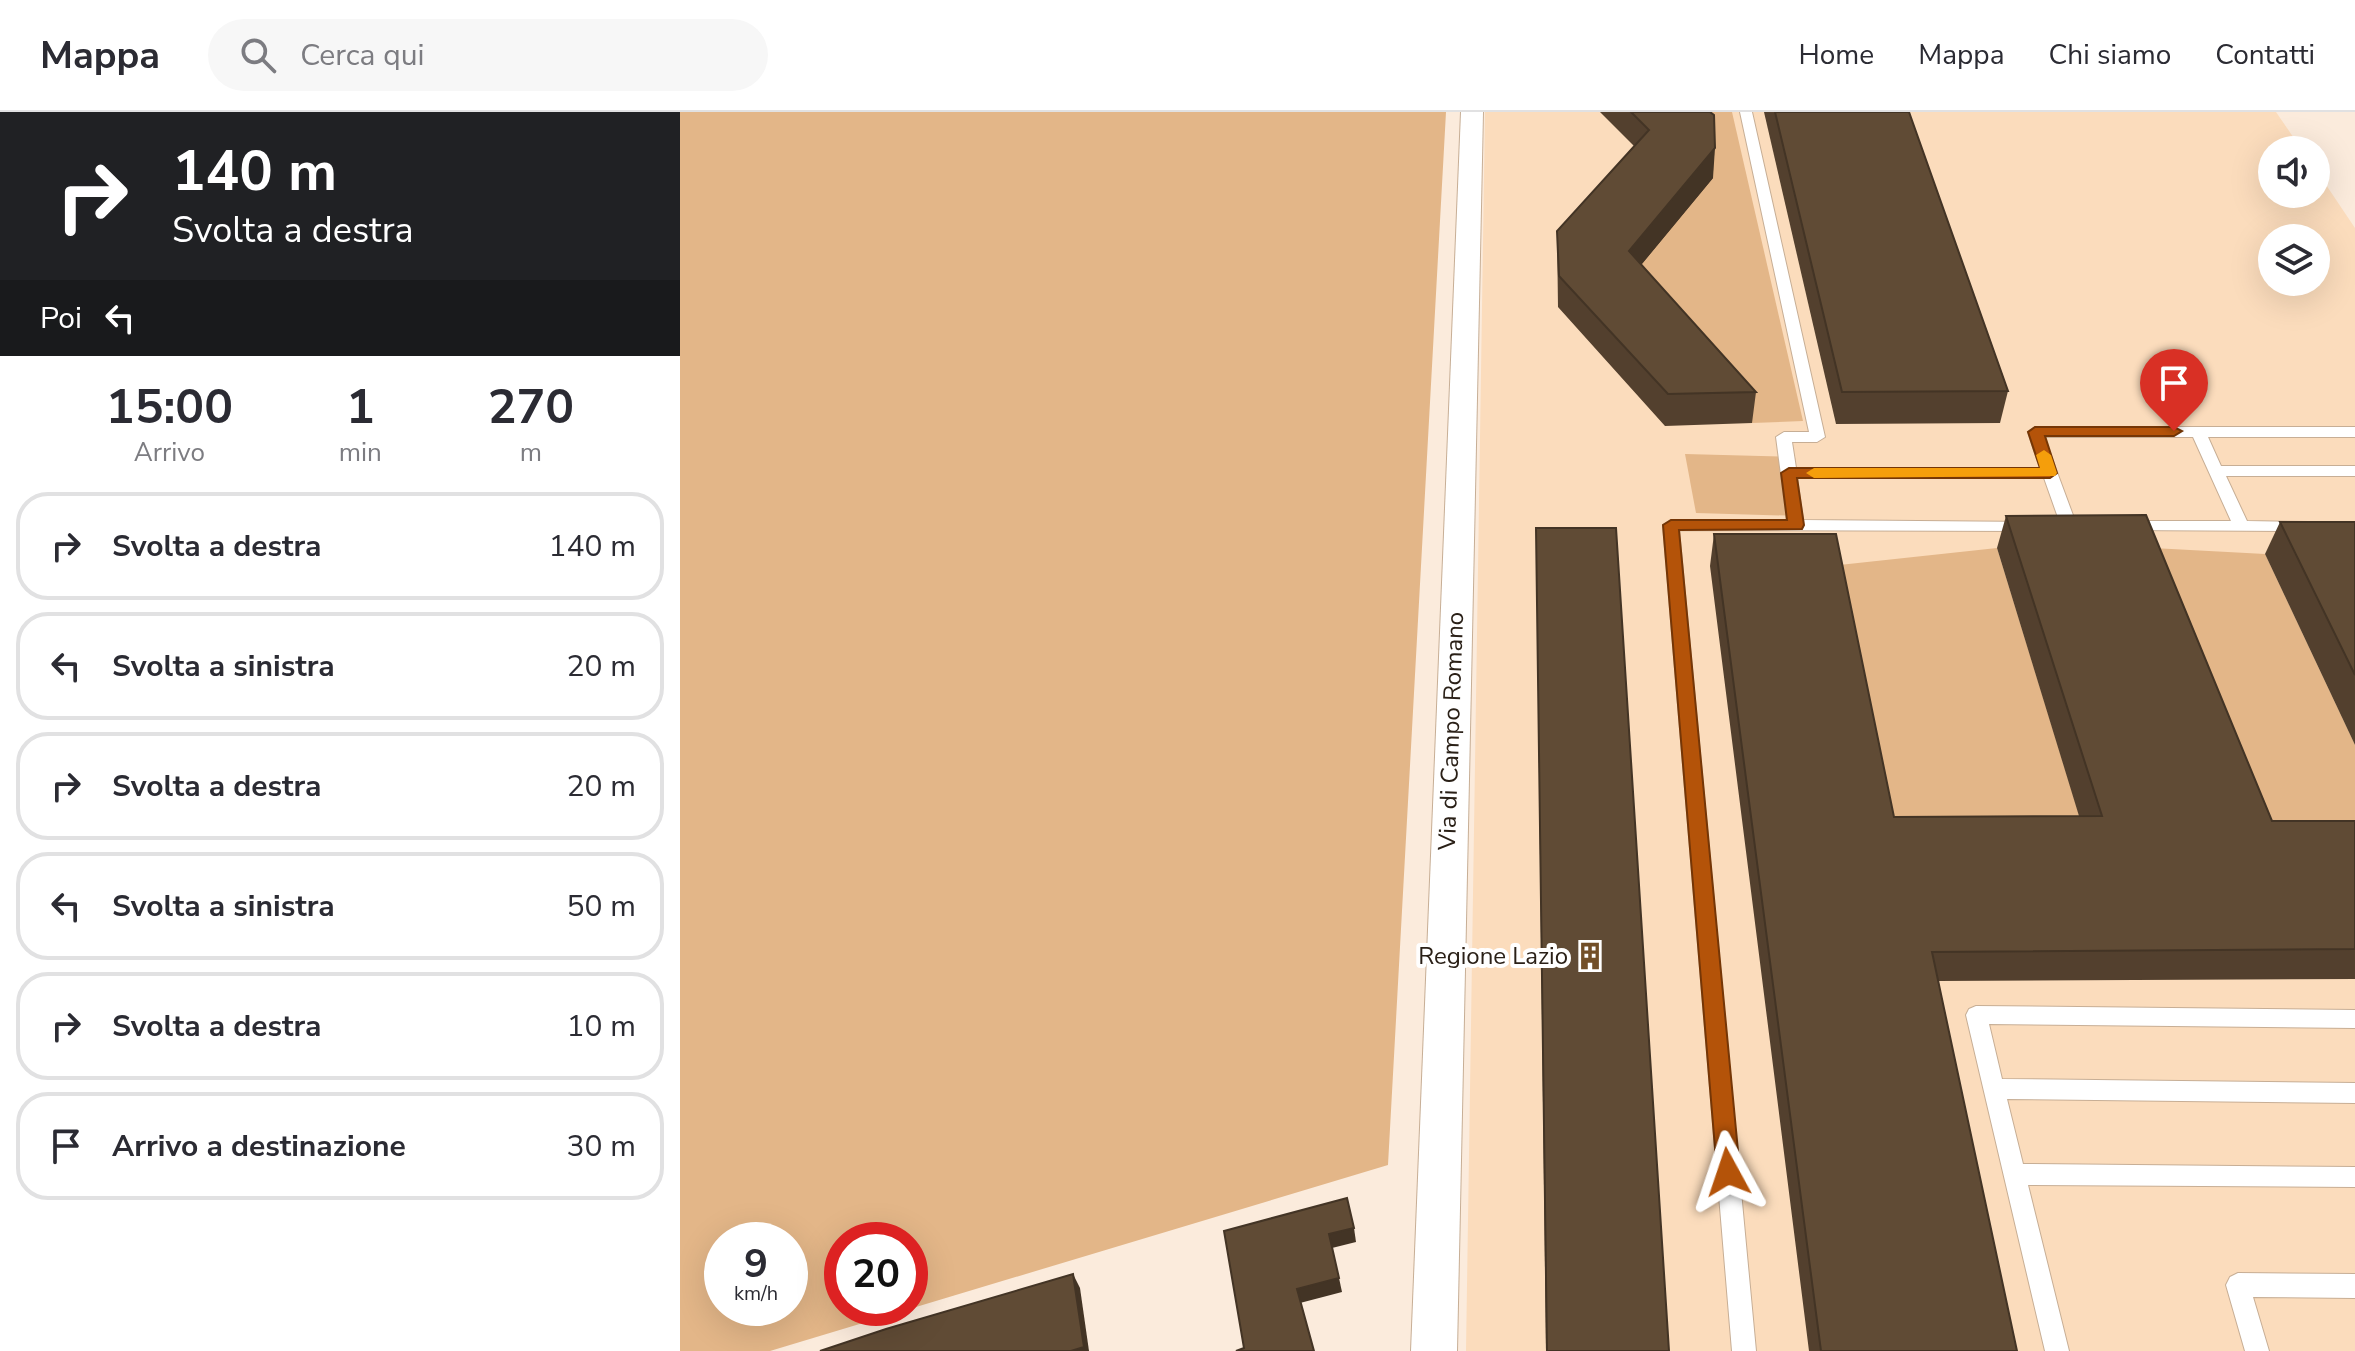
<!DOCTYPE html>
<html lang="it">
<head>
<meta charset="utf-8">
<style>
	:root { --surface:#fff; --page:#f7f7f7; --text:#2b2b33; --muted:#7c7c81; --line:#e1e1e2 }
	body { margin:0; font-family:"Nunito Sans",sans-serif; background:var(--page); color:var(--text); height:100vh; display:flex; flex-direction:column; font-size:30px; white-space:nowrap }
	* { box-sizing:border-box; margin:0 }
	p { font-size:26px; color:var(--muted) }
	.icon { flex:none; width:44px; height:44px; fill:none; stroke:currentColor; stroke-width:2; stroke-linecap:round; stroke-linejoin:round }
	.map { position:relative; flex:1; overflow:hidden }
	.drawer { display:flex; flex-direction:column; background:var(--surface); width:680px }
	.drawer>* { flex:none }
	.hud { background:#202124; color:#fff; overflow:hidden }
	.tools { position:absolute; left:1578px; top:24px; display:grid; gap:16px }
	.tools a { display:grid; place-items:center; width:72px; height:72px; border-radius:50%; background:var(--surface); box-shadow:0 8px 32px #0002; font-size:40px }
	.speed { position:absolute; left:24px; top:1110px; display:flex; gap:16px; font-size:40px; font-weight:700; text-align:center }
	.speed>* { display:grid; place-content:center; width:104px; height:104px; border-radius:50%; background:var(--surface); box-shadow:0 8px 32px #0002; line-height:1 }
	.speed small { font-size:20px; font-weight:400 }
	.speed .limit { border:12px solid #d22; background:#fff; color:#111 }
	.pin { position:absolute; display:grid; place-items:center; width:68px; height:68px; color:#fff; margin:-82px -34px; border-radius:50% 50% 50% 0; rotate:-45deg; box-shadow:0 0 8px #0007 }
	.pin .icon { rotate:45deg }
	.me { position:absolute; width:88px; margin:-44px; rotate:355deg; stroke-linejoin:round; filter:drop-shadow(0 0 6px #0008) }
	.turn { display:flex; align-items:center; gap:28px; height:168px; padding:0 40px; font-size:36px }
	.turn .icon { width:104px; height:104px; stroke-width:2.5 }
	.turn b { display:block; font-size:56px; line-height:68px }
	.then { display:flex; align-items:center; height:76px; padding:0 40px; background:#0003; gap:16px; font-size:30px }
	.eta { display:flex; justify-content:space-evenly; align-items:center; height:136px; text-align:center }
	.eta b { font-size:48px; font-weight:700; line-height:56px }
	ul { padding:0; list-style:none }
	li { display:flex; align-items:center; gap:24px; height:108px; margin:0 16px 12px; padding:0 24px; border:4px solid var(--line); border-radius:32px }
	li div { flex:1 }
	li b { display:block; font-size:30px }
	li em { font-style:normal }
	header { display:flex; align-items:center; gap:48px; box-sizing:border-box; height:112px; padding:0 40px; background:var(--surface); border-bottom:2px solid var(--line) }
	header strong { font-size:38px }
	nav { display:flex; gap:44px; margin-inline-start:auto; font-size:28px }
	.search { width:560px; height:72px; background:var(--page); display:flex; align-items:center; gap:20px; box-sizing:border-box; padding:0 28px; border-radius:44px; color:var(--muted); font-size:30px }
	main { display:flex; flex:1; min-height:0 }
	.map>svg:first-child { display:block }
	.built { fill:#fbdcbc; fill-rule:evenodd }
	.green { fill:#e3b688; fill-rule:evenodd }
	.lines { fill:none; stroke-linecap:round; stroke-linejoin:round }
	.lane-casing { stroke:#c7ae95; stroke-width:2 }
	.street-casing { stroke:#c7ae95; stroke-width:2 }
	.lane { fill:#fff; fill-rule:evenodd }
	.street { fill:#fff; fill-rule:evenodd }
	.wall { fill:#53402e }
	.shaded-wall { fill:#433425 }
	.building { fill:#604b35; stroke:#433425; stroke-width:2 }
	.route { fill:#b45309; stroke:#753606; stroke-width:2 }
	.slow { fill:#f59e0b }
	.labels { text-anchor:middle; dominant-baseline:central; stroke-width:8; stroke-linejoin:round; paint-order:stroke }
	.street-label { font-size:24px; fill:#2a2017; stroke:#fff }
	.poi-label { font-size:24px; fill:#2a2017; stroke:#fff; text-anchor:end }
</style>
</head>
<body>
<header>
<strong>Mappa</strong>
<div class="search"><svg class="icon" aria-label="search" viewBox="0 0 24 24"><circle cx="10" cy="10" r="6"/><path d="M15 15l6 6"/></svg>Cerca qui</div>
<nav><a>Home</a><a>Mappa</a><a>Chi siamo</a><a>Contatti</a></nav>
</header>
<main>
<section class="drawer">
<div class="hud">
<div class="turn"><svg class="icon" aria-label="right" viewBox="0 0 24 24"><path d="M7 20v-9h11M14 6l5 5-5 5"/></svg><div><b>140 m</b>Svolta a destra</div></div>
<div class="then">Poi<svg class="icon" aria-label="left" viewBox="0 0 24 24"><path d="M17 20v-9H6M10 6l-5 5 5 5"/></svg></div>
</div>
<div class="eta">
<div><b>15:00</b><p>Arrivo</p></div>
<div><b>1</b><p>min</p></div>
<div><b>270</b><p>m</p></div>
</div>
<ul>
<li><svg class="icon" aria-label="right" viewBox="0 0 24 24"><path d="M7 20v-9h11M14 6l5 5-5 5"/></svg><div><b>Svolta a destra</b></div><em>140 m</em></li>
<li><svg class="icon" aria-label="left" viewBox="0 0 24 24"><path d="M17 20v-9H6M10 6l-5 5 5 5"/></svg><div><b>Svolta a sinistra</b></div><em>20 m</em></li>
<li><svg class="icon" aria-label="right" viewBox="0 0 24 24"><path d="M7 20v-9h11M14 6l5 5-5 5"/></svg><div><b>Svolta a destra</b></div><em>20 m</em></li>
<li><svg class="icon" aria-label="left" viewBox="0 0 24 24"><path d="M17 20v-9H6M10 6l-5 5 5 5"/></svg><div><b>Svolta a sinistra</b></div><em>50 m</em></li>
<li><svg class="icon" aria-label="right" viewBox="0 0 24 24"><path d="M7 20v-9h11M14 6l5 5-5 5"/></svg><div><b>Svolta a destra</b></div><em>10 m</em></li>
<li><svg class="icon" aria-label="arrive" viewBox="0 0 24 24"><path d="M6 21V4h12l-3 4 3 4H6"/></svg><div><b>Arrivo a destinazione</b></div><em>30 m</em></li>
</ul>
</section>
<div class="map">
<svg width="1675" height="1239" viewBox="0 0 1675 1239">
	<rect width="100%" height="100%" fill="#fbebdc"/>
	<path class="built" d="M805,0H1596L1622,38H1592V82H1636V58L1675,116V1239H786ZM1592,126H1636V170H1592Z"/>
	<g class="green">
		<path d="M0,0H766L708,1053L90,1239H0ZM110,1128V1196H42V1128ZM230,1128V1196H162V1128Z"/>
		<path d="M996,0H1052L1123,309L1072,311L947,170Z"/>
		<path d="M1005,342L1115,345L1122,404L1016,401Z"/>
		<path d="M1454,435L1585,442L1675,633V740H1574Z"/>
		<path d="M1317,436L1409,735L1206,736L1150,454Z"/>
	</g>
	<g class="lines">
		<defs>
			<g id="lane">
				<path d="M1060,0H1072L1145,325L1137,330H1112L1116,356H1360L1348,320L1355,315H1675V325H1528L1541,354H1675V364H1546L1567,409L1629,410L1631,414L1623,419L1442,418L1440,414L1448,409H1551L1513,325H1364L1397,414L1389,419L1381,414L1364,366H1117L1123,408L1353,410L1355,414L1347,419L999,418L1076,1239H1052L983,413L991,408H1107L1096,325L1104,320H1129Z"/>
				<path d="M1296,894L1675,898V916L1309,912L1322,967L1675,971V991L1327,987L1343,1052L1675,1055V1075L1348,1073L1389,1239H1365L1286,903L1289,897Z"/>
				<path d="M1558,1161L1675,1162V1186L1573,1185L1589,1239H1565L1546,1173L1550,1165Z"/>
			</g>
			<path id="street" d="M781,0H803L777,1239H731Z"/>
		</defs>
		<use href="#lane" class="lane-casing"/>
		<use href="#street" class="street-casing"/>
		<use href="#lane" class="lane"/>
		<use href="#street" class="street"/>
	</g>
	<g class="wall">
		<path d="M920,0H1030L1033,66L961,153L1076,280L1072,311L985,314L878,195L877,119L954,34Z"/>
		<path d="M1084,0H1229L1328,279L1320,311L1156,312Z"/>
		<path d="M1326,404L1592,709H1675V867L1258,869L1337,1239H1129L1030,454L1034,422L1214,705L1399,704L1317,436Z"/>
		<path d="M1600,410H1675V633L1585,442Z"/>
		<path d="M856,416L989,1239H866Z"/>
	</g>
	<g class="shaded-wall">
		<path d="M1035,36L1033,66L947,170L949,139Z"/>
		<path d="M674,1116L676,1130L652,1136L649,1122Z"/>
		<path d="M393,1162L400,1176L409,1239H391Z"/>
		<path d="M659,1166L662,1180L620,1191L617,1177Z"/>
	</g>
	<g class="building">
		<path d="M951,0H1030L1034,3L1035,36L949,139L1076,280L988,282L879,164L877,119L969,18Z"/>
		<path d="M1095,0H1229L1328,279L1162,280Z"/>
		<path d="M1466,403L1592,709H1675V837L1252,840L1337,1239H1141L1034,422H1156L1214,705L1422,704L1326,404Z"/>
		<path d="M1600,410H1675V563Z"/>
		<path d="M856,416H936L989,1239H867Z"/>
		<path d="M667,1086L674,1116L649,1122L659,1166L617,1177L634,1239H556L564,1236L544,1119Z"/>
		<path d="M393,1162L404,1235L391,1239H140L206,1217Z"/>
	</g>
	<path class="route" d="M1355,315H1494L1502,319L1494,324H1365L1377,361L1370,366H1117L1124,413L1122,417L999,418L1060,1060L1056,1068L1048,1071L1040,1068L1037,1060L983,413L991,408H1107L1101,361L1109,356H1360L1348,320Z"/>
	<path class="slow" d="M1364,338L1371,343L1377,361L1375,364L1134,366L1126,361L1134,356H1360L1356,343Z"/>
	<defs>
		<symbol id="building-bare" viewBox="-9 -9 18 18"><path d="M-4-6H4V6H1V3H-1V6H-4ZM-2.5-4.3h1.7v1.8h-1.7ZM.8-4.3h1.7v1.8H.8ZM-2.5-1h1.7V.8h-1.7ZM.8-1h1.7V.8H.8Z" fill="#724f28" stroke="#fff" stroke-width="2.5" paint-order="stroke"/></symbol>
	</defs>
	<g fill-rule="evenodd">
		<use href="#building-bare" x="890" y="824" width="40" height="40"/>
	</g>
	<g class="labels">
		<g class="street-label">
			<text transform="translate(771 619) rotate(-88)">Via di Campo Romano</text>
		</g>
		<g class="poi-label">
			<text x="888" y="844">Regione Lazio</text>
		</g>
	</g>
</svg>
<div class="tools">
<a><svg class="icon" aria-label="sound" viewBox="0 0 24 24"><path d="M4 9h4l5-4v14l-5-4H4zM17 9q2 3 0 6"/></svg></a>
<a><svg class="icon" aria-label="layers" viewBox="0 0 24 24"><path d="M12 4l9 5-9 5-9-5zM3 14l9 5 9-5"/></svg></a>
</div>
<div class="speed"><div>9<small>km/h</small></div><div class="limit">20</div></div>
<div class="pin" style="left:1494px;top:319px;background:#d93025"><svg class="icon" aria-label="arrive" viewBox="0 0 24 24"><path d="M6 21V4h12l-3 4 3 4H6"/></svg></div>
<svg class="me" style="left:1048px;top:1060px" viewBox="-20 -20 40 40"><path d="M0-17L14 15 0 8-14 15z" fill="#b45309" stroke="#fff" stroke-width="4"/></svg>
</div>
</main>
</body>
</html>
